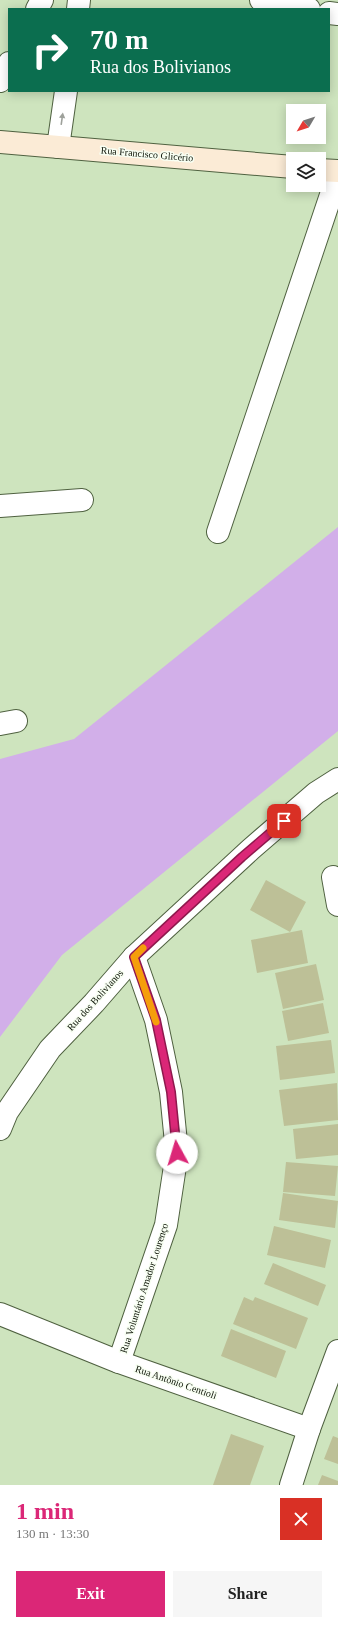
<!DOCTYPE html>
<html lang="en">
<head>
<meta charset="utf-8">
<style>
	:root { --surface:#fff; --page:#f6f6f6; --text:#222; --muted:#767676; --accent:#db2777 }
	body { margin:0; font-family:Georgia,serif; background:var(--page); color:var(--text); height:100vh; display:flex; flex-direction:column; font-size:15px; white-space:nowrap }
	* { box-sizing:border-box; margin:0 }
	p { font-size:13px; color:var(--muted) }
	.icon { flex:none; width:22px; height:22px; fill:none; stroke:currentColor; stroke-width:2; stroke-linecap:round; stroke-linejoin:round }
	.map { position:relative; height:1485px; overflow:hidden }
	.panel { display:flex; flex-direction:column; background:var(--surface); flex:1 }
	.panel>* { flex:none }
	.guide { position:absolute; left:8px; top:8px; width:322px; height:84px; border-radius:0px; box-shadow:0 2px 10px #0003; background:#0b6e4f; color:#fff; overflow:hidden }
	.needle { width:26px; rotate:231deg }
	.controls { position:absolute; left:286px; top:104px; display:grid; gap:8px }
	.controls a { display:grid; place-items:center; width:40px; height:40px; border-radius:0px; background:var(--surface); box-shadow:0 2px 10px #0003; font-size:20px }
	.pin { position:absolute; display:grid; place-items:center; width:34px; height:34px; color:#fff; margin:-17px; border-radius:8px; box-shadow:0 2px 6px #0006 }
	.me { position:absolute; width:44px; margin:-22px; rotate:354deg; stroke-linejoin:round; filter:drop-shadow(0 0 3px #0008) }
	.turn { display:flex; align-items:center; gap:14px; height:84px; padding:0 16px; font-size:18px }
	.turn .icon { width:52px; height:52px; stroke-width:2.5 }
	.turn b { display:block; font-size:28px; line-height:34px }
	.round { display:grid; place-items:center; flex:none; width:42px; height:42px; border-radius:0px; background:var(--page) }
	.headline { display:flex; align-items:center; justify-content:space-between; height:68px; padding:0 16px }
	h1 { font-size:24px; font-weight:600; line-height:30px; color:var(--accent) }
	.button { display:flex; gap:8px; margin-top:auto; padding:8px 16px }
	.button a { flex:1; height:46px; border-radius:0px; background:var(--accent); color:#fff; font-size:16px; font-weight:600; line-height:46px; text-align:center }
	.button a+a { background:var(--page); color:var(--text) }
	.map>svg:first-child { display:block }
	.green { fill:#d2afe9 }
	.building { fill:#bdc097 }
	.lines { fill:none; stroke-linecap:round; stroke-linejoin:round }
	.street-casing { stroke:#4f6140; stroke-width:24 }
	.secondary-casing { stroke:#4f6140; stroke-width:24 }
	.street { stroke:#fff; stroke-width:22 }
	.secondary { stroke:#fbebd6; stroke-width:22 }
	.oneway { fill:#9ea19b }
	.route-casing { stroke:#8e194d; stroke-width:10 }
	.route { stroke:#db2777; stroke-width:7 }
	.slow { stroke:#f59e0b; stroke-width:7 }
	.labels { text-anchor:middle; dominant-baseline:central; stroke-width:3; stroke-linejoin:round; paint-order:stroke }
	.street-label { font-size:10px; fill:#0c1306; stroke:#f8fff3 }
</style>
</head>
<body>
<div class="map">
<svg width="338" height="1485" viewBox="0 0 338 1485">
	<rect width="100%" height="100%" fill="#cee4be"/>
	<path class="green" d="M338,527V731L62,955L0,1037V759L74,739Z"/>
	<g class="building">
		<path d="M266,880L306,902L290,932L250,910Z"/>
		<path d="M302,930L308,963L257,973L251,940Z"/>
		<path d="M316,964L324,1000L283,1009L275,973Z"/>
		<path d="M323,1003L329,1033L288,1041L282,1011Z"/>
		<path d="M331,1040L335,1073L280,1080L276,1046Z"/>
		<path d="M337,1083L338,1120L284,1126L279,1090Z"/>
		<path d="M338,1124V1155L296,1159L293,1129Z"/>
		<path d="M286,1162L338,1166L335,1196L283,1192Z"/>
		<path d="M283,1193L338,1201L335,1228L279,1220Z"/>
		<path d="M274,1226L331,1240L325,1268L267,1255Z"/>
		<path d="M273,1263L326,1285L318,1306L264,1284Z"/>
		<path d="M244,1297L253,1301L255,1297L308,1318L296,1349L233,1324Z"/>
		<path d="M231,1329L286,1351L276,1378L221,1356Z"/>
		<path d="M231,1434L264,1446L250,1485H213Z"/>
		<path d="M333,1436L338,1438V1464L324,1459Z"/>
		<path d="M322,1475L338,1481V1485H318Z"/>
	</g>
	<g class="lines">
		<defs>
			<g id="street">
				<path d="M261,0L309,9"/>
				<path d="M37,9L42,0"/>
				<path d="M78,9L79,0"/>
				<path d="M329,13L338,14"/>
				<path d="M0,81L9,63"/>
				<path d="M58,147L66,91"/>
				<path d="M0,506L82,500"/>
				<path d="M218,532L338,174"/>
				<path d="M0,724L16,721"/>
				<path d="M333,877L338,905"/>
				<path d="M0,1129L7,1112L50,1049L94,1003L134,957L251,849L316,793L338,779"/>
				<path d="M0,1314L119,1362L309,1429"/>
				<path d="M119,1362L166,1225L177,1153L171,1092L156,1020L134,957"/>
				<path d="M291,1485L309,1429L338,1351"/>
			</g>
			<g id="secondary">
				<path d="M0,142L293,167"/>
				<path d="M319,170L338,171"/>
			</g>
		</defs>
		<use href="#street" class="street-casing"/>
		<use href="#secondary" class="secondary-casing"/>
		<use href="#street" class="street"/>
		<use href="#secondary" class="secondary"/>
	</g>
	<defs><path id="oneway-solid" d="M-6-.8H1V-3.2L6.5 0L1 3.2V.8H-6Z"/></defs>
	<use class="oneway" href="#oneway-solid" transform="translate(62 119) rotate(-82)"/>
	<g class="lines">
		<defs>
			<path id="route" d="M177,1153L171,1092L156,1020L134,957L242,857L284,821"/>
		</defs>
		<use href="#route" class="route-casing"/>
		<use href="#route" class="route"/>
		<path class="slow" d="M143,948L134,957L156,1022"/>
	</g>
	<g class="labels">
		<g class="street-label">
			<text transform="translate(147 154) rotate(5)">Rua Francisco Glicério</text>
			<text transform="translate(95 1000) rotate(-48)">Rua dos Bolivianos</text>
			<text transform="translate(144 1288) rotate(-72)">Rua Voluntário Amador Lourenço</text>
			<text transform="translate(176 1382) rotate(19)">Rua Antônio Centioli</text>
		</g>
	</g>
</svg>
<div class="controls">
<a><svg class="needle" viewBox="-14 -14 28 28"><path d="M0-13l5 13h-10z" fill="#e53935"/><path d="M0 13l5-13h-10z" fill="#767676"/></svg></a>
<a><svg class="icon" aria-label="layers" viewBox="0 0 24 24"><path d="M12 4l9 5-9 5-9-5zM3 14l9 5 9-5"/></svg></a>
</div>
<div class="pin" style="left:284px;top:821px;background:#d93025"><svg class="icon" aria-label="arrive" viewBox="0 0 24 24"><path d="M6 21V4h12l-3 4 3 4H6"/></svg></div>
<svg class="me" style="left:177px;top:1153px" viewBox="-20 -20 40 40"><circle r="19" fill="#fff"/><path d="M0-13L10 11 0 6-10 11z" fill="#db2777"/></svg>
<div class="guide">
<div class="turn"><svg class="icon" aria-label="right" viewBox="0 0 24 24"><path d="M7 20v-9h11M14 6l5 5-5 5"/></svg><div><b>70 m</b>Rua dos Bolivianos</div></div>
</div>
</div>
<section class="panel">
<div class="headline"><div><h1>1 min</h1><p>130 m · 13:30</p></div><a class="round" style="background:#d93025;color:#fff"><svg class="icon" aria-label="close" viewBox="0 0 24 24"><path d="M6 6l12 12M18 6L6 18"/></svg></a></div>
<div class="button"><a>Exit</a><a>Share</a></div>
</section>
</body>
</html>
